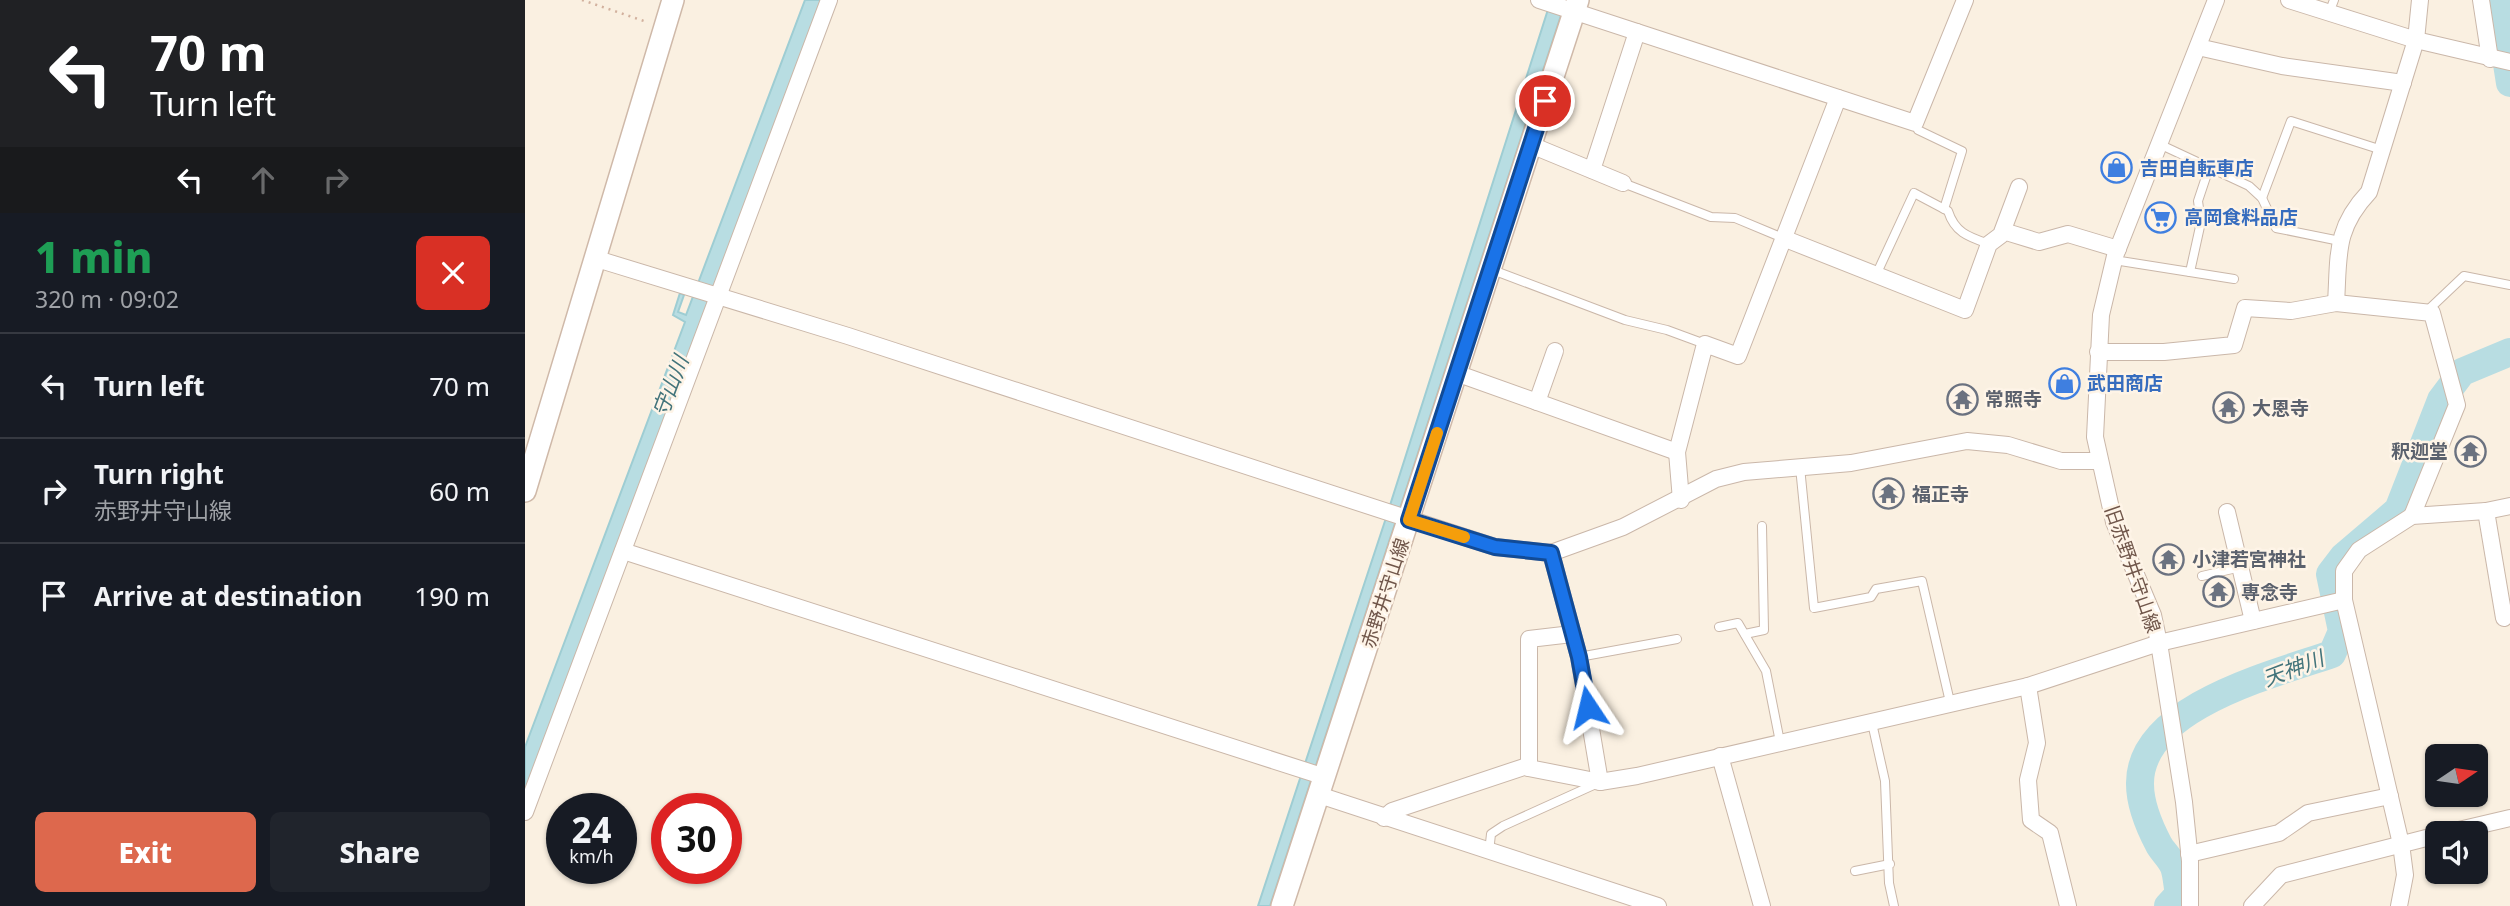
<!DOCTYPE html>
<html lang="en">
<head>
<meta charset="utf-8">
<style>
	:root { --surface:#171b24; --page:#20242c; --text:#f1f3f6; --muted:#9ea1a6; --line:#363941; --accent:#dd684d }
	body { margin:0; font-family:"Noto Sans","Noto Sans JP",sans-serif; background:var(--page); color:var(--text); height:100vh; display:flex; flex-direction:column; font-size:26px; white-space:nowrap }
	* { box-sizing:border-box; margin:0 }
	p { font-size:23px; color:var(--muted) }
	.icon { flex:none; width:38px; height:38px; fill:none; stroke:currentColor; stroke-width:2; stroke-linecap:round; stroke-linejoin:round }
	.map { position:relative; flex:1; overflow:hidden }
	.sheet { display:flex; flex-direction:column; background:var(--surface); width:525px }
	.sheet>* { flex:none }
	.hud { background:#202124; color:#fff; overflow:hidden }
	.needle { width:46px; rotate:77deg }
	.buttons { position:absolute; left:1900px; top:744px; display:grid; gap:14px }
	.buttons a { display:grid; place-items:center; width:63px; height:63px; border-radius:10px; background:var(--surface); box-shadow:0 2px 5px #0004; font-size:35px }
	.speed { position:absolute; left:21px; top:793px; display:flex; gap:14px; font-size:35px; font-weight:700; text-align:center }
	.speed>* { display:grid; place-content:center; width:91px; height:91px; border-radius:50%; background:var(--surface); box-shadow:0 2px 5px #0004; line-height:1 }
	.speed small { font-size:18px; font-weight:400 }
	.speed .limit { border:10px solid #d22; background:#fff; color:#111 }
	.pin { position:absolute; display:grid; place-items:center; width:60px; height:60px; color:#fff; margin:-30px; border:4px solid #fff; border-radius:50%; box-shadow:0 2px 7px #0007 }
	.me { position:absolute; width:77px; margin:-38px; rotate:350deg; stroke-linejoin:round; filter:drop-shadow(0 0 5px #0008) }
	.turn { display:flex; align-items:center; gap:24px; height:147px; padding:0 35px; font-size:32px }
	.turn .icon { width:91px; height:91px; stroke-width:2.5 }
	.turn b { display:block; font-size:49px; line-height:60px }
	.lanes { display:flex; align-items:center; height:66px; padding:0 35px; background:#0003; justify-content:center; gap:35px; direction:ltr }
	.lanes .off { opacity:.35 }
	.round { display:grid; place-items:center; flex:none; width:74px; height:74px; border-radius:10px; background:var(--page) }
	.head { display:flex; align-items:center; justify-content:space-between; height:119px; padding:0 35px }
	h1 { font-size:42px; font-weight:800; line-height:52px; color:#1e9e55 }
	.action { display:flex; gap:14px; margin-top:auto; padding:14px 35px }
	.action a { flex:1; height:80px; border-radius:10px; background:var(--accent); color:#fff; font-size:28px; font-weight:800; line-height:80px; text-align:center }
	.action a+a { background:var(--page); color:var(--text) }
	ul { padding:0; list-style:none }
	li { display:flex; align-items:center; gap:21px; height:105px; padding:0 35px; border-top:2px solid var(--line) }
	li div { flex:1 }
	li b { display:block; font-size:26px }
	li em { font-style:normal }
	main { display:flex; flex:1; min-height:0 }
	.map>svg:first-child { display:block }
	.water { fill:#b8dde2; stroke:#9ecdd3; stroke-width:2 }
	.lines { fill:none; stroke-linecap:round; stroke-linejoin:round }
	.river { stroke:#b8dde2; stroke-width:28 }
	.lane-casing { stroke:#cab7a9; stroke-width:10 }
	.street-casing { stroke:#cab7a9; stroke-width:18 }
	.secondary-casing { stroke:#cfb9a9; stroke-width:24 }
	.path { stroke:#d2b19e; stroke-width:2.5; stroke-dasharray:2 5; stroke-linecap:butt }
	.lane { stroke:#fff; stroke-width:8 }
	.street { stroke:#fff; stroke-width:16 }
	.secondary { stroke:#fff; stroke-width:21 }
	.route-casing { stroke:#114b97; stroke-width:18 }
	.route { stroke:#1a73e8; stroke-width:12 }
	.slow { stroke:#f59e0b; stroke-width:12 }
	.labels { text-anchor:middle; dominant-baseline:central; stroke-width:5; stroke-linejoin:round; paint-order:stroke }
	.shop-label { font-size:19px; font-weight:bold; fill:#366cbe; stroke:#fef4e7; text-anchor:start }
	.worship-label { font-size:19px; font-weight:bold; fill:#5b616d; stroke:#fef4e7; text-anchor:start }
	.street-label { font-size:19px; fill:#70564a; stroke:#fef4e7 }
	.water-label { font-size:21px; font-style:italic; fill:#43747b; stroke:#fef4e7 }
</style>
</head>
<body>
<main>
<section class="sheet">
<div class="hud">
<div class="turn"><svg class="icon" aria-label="left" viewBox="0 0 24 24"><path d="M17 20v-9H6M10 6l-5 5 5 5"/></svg><div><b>70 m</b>Turn left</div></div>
<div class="lanes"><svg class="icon" aria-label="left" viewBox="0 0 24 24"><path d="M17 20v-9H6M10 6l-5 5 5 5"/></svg><svg class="icon off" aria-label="ahead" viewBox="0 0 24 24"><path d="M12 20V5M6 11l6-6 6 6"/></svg><svg class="icon off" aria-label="right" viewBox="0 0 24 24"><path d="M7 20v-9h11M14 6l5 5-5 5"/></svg></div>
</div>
<div class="head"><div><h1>1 min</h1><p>320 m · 09:02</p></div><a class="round" style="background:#d93025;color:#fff"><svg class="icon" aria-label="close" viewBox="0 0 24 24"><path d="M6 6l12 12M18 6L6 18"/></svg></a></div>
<ul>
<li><svg class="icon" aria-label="left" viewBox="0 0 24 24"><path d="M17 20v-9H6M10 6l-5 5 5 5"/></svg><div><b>Turn left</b></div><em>70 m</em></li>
<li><svg class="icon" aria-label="right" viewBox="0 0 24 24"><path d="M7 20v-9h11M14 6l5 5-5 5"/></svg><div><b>Turn right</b><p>赤野井守山線</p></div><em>60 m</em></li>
<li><svg class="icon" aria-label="arrive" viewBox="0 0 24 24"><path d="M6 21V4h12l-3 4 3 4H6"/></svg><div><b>Arrive at destination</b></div><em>190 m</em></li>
</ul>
<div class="action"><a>Exit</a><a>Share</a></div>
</section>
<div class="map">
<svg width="1985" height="906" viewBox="0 0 1985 906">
	<rect width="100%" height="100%" fill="#faf0e1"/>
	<g class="water">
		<path d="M280,0H297L0,792V747L160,322L148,315L155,293L159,295L153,312L161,315Z"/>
		<path d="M1026,0H1041L745,906H733L860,521Z"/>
	</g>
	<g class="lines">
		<g class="river">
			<path d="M1972,0L1985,83"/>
			<path d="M1643,906L1654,894C1652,885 1652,875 1649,867C1646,859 1638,852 1634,845C1625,828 1615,804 1615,784C1614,707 1749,674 1807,654L1817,631L1805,574L1818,557L1873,510L1916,400L1937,372L1985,352"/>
		</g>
		<defs>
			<g id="lane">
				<path d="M1804,13L1809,0"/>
				<path d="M1390,123L1393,130L1437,151L1419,209"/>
				<path d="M1634,144L1724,186L1737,198L1751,228L1815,241"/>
				<path d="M1098,183L1186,217L1210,218L1258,238"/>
				<path d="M1737,198L1766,121L1857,150"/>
				<path d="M1589,260L1709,279"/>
				<path d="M965,269L1100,320L1142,330L1180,344"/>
				<path d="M1665,272L1676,222L1673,201L1684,168"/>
				<path d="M1351,275L1389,193L1423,211C1430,233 1444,237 1464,244"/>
				<path d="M1901,312L1939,276L1985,285"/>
				<path d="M1275,467L1289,608L1346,597L1351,589L1397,581L1425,702"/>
				<path d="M1677,576L1716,567"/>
				<path d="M1194,627L1213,623L1241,671L1255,742"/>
				<path d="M1220,634L1239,630L1237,526"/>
				<path d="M1054,657L1152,639"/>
				<path d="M1347,723L1360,781L1364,883L1369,906"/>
				<path d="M964,852L966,834L978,826L1073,783"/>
				<path d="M1330,871L1365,864"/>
			</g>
			<g id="street">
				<path d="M1014,0L1390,123L1440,0"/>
				<path d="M1764,0L1891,40L1985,62"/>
				<path d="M1956,0L1965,59"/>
				<path d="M1673,47L1757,66L1878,83"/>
				<path d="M1006,145L1098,183"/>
				<path d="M1067,170L1112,32"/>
				<path d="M1478,231L1514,242L1543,234L1593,249"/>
				<path d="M1258,238L1440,310L1464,244L1476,235L1494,187"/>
				<path d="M72,259L323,336L970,547L1026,553L1098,527L1191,479L1219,472L1326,463L1442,441L1483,445L1536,461H1574"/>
				<path d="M1811,303C1814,256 1809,229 1844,192L1891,40L1895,0"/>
				<path d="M1573,352H1639L1709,345L1720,308L1766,311L1811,303L1907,313L1932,405L1887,516"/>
				<path d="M931,373L1152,452"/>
				<path d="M1012,402L1030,351"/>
				<path d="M1156,500L1152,452L1180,344L1213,356L1313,98"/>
				<path d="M1961,511L1979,618"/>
				<path d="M1702,512L1728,621"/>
				<path d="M98,551L800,777"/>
				<path d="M1026,553L1054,657L1075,782"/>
				<path d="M1503,686L1512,743L1503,780L1506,820L1525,833L1543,906"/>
				<path d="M1195,756L1237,906"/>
				<path d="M1004,768V639L1047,634"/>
				<path d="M794,795L1133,906"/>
				<path d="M0,812L304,0"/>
				<path d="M859,818L867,811L999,767L1075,782L1112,776L1503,686L1634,643L1819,600"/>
				<path d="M1921,833L1985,818"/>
				<path d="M1664,854L1754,833L1783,813L1865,796"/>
				<path d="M1665,906V861L1659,802L1634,643L1628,615L1589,522L1570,437L1576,315L1590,256L1691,0"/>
				<path d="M1727,906L1756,875L1913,835"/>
				<path d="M1874,906L1880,875L1876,844L1819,600V571L1834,550L1887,516L1961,511L1985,506"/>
			</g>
			<g id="secondary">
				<path d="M0,491L148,0"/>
				<path d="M757,906L1053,0"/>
			</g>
		</defs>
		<use href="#lane" class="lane-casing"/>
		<use href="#street" class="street-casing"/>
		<use href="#secondary" class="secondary-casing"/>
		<path class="path" d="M57,0L122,22"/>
		<use href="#lane" class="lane"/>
		<use href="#street" class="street"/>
		<use href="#secondary" class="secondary"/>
	</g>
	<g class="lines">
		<defs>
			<path id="route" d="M1020,101L884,520L970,547L1026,553L1054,657L1063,707"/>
		</defs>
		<use href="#route" class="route-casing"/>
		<use href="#route" class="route"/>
		<path class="slow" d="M912,433L884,520L939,537"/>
	</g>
	<defs>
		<symbol id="shop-ring" viewBox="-11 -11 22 22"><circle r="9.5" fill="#fef4e7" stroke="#3f7fe0" stroke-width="1.5"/><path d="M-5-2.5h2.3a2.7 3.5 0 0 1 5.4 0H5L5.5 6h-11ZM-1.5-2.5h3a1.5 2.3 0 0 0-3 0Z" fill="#3f7fe0"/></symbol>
		<symbol id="supermarket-ring" viewBox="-11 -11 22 22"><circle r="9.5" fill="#fef4e7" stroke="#3f7fe0" stroke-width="1.5"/><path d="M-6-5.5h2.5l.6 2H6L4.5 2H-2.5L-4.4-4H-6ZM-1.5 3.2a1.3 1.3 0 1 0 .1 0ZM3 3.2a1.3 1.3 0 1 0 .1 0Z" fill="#3f7fe0"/></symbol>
		<symbol id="temple-ring" viewBox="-11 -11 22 22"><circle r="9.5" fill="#fef4e7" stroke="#6b7280" stroke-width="1.5"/><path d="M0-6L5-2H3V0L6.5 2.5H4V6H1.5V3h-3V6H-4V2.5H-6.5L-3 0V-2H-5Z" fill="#6b7280"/></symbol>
	</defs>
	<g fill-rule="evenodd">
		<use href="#shop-ring" x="1574" y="150" width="35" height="35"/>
		<use href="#supermarket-ring" x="1618" y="200" width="35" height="35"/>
		<use href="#shop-ring" x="1522" y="366" width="35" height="35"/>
		<use href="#temple-ring" x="1420" y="382" width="35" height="35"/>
		<use href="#temple-ring" x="1686" y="390" width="35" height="35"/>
		<use href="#temple-ring" x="1928" y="434" width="35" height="35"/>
		<use href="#temple-ring" x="1346" y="476" width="35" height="35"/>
		<use href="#temple-ring" x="1626" y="542" width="35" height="35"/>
		<use href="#temple-ring" x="1676" y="574" width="35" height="35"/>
	</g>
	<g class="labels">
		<g class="shop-label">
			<text x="1615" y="168">吉田自転車店</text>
			<text x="1659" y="217">高岡食料品店</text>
			<text x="1562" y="383">武田商店</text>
		</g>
		<g class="worship-label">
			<text x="1460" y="399">常照寺</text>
			<text x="1727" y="408">大恩寺</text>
			<text x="1923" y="451" text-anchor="end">釈迦堂</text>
			<text x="1387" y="494">福正寺</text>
			<text x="1667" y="559">小津若宮神社</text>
			<text x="1716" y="592">専念寺</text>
		</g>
		<g class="street-label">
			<text transform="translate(1608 569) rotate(71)">旧赤野井守山線</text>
			<text transform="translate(860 593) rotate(-72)">赤野井守山線</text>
		</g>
		<g class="water-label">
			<text transform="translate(145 386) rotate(-69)">守山川</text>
			<text transform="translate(1768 668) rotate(-21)">天神川</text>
		</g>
	</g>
</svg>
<div class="buttons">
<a><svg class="needle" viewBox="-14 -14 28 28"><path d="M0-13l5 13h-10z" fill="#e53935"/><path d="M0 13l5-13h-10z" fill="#9ea1a6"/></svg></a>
<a><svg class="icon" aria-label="sound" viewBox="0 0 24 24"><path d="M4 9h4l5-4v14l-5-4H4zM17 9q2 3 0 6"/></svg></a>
</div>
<div class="speed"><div>24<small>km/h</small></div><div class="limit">30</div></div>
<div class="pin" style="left:1020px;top:101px;background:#d93025"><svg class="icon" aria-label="arrive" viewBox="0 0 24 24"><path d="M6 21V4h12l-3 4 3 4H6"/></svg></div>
<svg class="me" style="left:1063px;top:707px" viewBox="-20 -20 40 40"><path d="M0-17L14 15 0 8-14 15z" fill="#1a73e8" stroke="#fff" stroke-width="4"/></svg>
</div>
</main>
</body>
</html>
